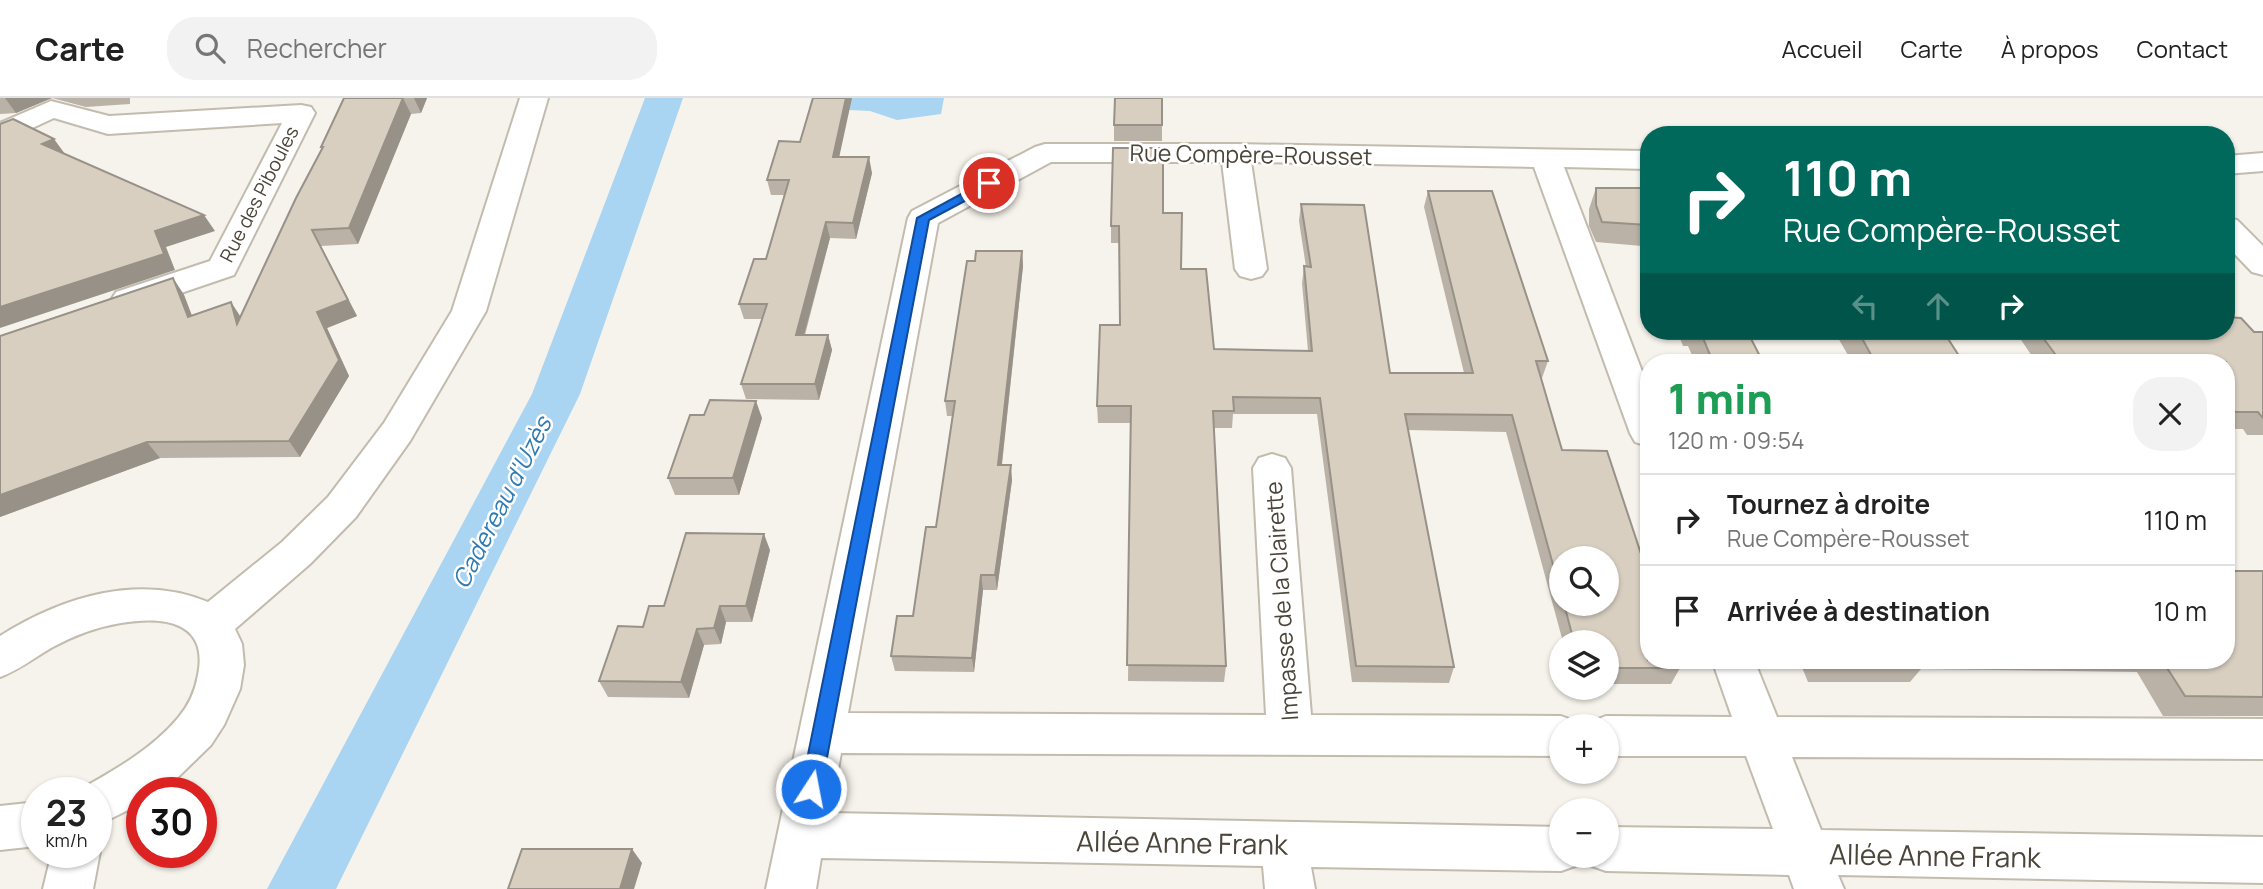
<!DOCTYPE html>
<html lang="fr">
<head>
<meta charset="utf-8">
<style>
	:root { --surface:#fff; --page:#f2f2f2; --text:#222; --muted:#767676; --line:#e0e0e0 }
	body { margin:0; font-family:Manrope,sans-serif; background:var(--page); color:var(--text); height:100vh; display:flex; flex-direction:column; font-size:26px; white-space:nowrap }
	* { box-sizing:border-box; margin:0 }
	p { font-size:23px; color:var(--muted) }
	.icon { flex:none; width:38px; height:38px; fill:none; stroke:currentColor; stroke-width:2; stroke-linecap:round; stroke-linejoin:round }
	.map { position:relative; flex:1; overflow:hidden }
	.details { position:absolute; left:1640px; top:256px; width:595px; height:315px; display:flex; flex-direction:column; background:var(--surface); border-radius:28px; box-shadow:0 2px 5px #0004 }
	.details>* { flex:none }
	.hud { position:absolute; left:1640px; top:28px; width:595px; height:214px; border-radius:28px; box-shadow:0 2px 5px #0004; background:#00695c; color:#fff; overflow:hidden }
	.tools { position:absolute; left:1549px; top:448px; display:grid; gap:14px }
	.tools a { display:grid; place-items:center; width:70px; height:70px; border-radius:50%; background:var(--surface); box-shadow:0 2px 5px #0004; font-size:35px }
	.speed { position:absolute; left:21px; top:679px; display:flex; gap:14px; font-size:35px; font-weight:700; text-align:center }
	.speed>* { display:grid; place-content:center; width:91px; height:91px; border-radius:50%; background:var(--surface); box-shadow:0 2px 5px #0004; line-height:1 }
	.speed small { font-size:18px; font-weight:400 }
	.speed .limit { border:10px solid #d22; background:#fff; color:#111 }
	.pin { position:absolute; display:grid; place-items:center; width:60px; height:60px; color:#fff; margin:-30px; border:4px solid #fff; border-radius:50%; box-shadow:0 2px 7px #0007 }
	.me { position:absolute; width:77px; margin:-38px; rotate:11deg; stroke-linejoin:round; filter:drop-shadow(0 0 5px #0008) }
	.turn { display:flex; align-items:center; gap:24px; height:147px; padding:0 28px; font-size:32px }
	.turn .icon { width:91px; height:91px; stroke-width:2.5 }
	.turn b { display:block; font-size:49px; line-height:60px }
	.lanes { display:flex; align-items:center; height:66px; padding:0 28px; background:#0003; justify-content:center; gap:35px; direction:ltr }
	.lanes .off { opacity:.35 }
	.round { display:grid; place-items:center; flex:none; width:74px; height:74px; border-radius:28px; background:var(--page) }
	.overview { display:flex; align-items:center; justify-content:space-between; height:119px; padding:0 28px }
	h1 { font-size:42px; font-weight:800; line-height:52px; color:#1e9e55 }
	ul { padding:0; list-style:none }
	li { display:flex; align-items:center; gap:21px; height:91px; padding:0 28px; border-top:2px solid var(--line) }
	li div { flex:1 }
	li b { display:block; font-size:26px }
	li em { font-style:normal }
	header { display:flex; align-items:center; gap:42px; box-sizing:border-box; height:98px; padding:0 35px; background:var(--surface); border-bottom:2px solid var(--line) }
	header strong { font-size:33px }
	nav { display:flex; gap:38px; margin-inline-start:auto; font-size:24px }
	.search { width:490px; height:63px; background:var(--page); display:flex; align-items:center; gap:18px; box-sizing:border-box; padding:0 24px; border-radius:28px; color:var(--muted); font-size:26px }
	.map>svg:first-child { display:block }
	.water { fill:#a9d4f2 }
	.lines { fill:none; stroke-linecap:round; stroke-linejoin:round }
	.canal { fill:#a9d4f2; fill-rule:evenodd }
	.minor-casing { stroke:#c2bbae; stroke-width:4 }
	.minor { fill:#fff; fill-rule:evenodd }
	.wall { fill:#bab2a6; fill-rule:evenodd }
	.shaded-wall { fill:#979187 }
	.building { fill:#d8cfc1; stroke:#979187; stroke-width:2 }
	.route { fill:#1a73e8; stroke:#114b97; stroke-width:2 }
	.labels { text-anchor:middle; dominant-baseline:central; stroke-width:5; stroke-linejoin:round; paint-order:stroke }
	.far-street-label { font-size:19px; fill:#4b4439; stroke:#fff }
	.street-label { font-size:23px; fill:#4b4439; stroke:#fff }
	.water-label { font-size:24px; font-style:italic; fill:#2e7ab2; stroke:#fff }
	.near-street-label { font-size:28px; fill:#4b4439; stroke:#fff }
</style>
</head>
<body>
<header>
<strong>Carte</strong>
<div class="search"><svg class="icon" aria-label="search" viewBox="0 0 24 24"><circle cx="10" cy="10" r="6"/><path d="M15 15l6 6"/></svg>Rechercher</div>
<nav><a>Accueil</a><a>Carte</a><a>À propos</a><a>Contact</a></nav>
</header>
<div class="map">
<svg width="2263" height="791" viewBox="0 0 2263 791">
	<rect width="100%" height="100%" fill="#f6f3ec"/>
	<path class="water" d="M812,0H944L941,16L897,22L870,13L809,10Z"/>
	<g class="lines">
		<path class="canal" d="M645,0H683L580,296L336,791H267L532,296Z"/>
		<defs>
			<g id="minor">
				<path d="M520,0H548L486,213L410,343L356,419L310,466L235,531L242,546L244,567L240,591L224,627L211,647L175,682L157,695H142V705L96,728V695H78L79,692C115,672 152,651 178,620C189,607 195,594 198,577C209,523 163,518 121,525C96,529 73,538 51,550C34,560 19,572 0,579V538C62,499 138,475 208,504L282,444L328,399L384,325L452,213Z"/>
				<path d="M51,3L109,18L301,7L311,9L315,15L234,177L128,213L116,210L111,202L116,194L210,163L282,25L108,36L54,20L0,45V25Z"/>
				<path d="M1045,46H1235L1648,53V71L1564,69L1648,289V348L1635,344L1630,335L1534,69L1251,64L1267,171L1262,178L1251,181L1240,178L1235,171L1222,64H1051L938,125L848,615L1266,617L1253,370L1259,360L1272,356L1285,360L1291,370L1311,617L1561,618L1577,624L1579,628H1561V658L841,655L830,715L1561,729V758H1582L1578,767L1561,773L1311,769L1315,791H1265L1263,768L821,760L816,791H766L908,120L912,113L1035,49Z"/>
				<path d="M2263,55V73L2226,76V58Z"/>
				<path d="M2226,120L2237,122L2263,148V177L2252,174L2226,147Z"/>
				<path d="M1712,562H1754L1777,619L2263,621V661L1792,659L1821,732L2263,739V785L1838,777L1844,791H1794L1789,777L1606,773L1589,767L1585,758H1606V729L1773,731L1746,658H1606V628H1588L1590,624L1606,618L1732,619Z"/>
				<path d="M37,704V748L0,752V708Z"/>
				<path d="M96,745L100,754L93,791H43L52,754H96Z"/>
			</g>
		</defs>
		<use href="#minor" class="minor-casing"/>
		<use href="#minor" class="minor"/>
	</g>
	<g class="wall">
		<path d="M0,0H130V6L86,9L52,0L16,15L0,16Z"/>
		<path d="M344,0H427L421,15L411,16L358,146L321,148L357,218L327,230L349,278L300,359L160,360L0,419L173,180L184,197L192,218L231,204L240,219L322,51L321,49Z"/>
		<path d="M1162,0V43H1114V27Z"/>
		<path d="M840,59L872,75L856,141L830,140L805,237H828L832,252L819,302L746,301L741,286L762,221H744L739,206L766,161L784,97H771L767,82Z"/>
		<path d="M1596,90H1648V164L1642,148L1596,144L1589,128V111Z"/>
		<path d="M1428,93L1548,263L1542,280H1541L1562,352L1680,570L1671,586H1606V544H1563L1506,334L1408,332L1454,569L1449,585L1352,584L1317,316H1233L1232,330H1214L1226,568L1224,584L1128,583L1131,325H1098L1097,308L1120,227L1119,145H1111V128L1163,115L1181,171L1214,251L1308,253L1302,185L1304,168L1306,169L1299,123L1301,106L1390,275H1464L1424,109ZM1561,460L1606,506H1561Z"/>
		<path d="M1022,153L1023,168L1002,367L1012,382L997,492H983L974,574L895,573L891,558L913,518L936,429L952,318H947L945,303L975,163Z"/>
		<path d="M1677,233H1747L1763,264H1695L1688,248H1683Z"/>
		<path d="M1834,233H1943L1963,264H1852Z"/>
		<path d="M2015,233L2263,234V337H2247L2243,331H2226V264H2036Z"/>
		<path d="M762,320L739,397H675L668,380Z"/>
		<path d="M770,452L752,524H726L721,546L704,547L689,600L608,599L599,583L664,508Z"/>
		<path d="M2263,473V618H2163L2137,574L1921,571L1910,584H1808L1799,562H2226Z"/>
	</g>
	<g class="shaded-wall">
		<path d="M5,0H52L16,15Z"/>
		<path d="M403,0L411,16L358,146L349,130Z"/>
		<path d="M414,0H427L421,15Z"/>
		<path d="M846,0H852L836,74L833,59Z"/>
		<path d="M54,41L65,56L42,46Z"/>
		<path d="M869,59L872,75L856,141L853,125Z"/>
		<path d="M204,117L215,133L166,149L175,172L0,230V209L155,133Z"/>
		<path d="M826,124L830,140L800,252L796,237Z"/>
		<path d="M312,132L357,218L327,230L349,278L300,359L289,343L317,214Z"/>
		<path d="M1022,153L1023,168L1000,382L998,367Z"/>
		<path d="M173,180L184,197L199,236L188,219Z"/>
		<path d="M231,204L242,221L237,226Z"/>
		<path d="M828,237L832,252L819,302L815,286Z"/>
		<path d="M756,303L762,320L739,397L733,380Z"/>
		<path d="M147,344L160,360L0,419V397Z"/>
		<path d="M1011,367L1012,382L997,492L995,477Z"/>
		<path d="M764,436L770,452L752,524L746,508Z"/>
		<path d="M981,477L983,492L974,574L972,560Z"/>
		<path d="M720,508L726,524L721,546L714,530Z"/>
		<path d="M697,531L704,547L689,600L681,584Z"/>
		<path d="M632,751L642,765L634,791H620Z"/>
	</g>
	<g class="building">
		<path d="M344,0H403L349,130L312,132L348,202L317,214L339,262L289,343L147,344L0,397V238L173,180L188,219L231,204L237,226L296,100L323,49H321Z"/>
		<path d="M813,0H846L833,59H869L853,125L826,124L796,237H828L815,286H741L767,206H739L754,161H766L789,82H767L779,43L800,44Z"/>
		<path d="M1115,0H1162V27H1114Z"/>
		<path d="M13,21L54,41L42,46L204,117L155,133L164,156L0,209V26Z"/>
		<path d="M1113,50H1163V115H1182L1181,171H1206L1214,251L1312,253L1304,168L1311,169L1301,106L1364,107L1390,275H1473L1428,93H1492L1548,263H1536L1562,352L1607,353L1648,477V562H1677L1680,570H1606V544H1574L1564,506H1606V460H1561V496L1512,317L1405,316L1454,569L1356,568L1320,300L1233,299L1234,313H1213L1226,568L1127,567L1131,308H1097L1100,227H1120L1119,128H1111Z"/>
		<path d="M1596,90H1648V127L1602,124L1596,107Z"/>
		<path d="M976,153H1022L998,367H1011L995,477H981L972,560L891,558L897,518H913L926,429H936L955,303H945L967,163H975Z"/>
		<path d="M2226,219L2241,220L2254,234H2263V320L2258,314H2226V264H2061L2038,233H2226Z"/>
		<path d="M1700,233H1747L1763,264H1713Z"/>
		<path d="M1858,233H1943L1963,264H1875Z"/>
		<path d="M710,302L756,303L733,380H668L690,317H704Z"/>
		<path d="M686,435L764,436L746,508H720L714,530L697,531L681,584L599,583L618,528L643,529L649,508H664Z"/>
		<path d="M2226,473H2263V599L2185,598L2162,562H2226Z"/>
		<path d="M1821,562H1925L1927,565L1822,564Z"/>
		<path d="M522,751H632L620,791H508Z"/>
	</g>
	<path class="route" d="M989,81L995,85L993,88L929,122L821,691L818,697L811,700L804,697L801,691L917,120Z"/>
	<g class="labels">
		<g class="far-street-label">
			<text transform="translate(259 96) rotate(-63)">Rue des Piboules</text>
		</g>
		<g class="street-label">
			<text transform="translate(1251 56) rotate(1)">Rue Compère-Rousset</text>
			<text transform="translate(1281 503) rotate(-94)">Impasse de la Clairette</text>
		</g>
		<g class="water-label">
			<text transform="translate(501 404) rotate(-63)">Cadereau d'Uzès</text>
		</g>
		<g class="near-street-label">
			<text transform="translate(1182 744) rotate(1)">Allée Anne Frank</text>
			<text transform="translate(1935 757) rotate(1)">Allée Anne Frank</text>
		</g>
	</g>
</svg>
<div class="tools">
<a><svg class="icon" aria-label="search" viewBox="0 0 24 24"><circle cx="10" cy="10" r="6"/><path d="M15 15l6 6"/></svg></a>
<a><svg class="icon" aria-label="layers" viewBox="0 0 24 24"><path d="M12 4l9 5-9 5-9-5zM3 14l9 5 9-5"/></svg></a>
<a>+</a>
<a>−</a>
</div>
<div class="speed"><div>23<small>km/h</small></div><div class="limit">30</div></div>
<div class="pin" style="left:989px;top:85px;background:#d93025"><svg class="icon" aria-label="arrive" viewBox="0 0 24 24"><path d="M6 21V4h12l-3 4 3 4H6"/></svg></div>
<svg class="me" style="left:811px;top:691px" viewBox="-20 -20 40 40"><circle r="17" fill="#1a73e8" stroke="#fff" stroke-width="3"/><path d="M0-11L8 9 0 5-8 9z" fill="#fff"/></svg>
<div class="hud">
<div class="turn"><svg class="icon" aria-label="right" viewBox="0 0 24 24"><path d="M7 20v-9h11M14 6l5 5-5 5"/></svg><div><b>110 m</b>Rue Compère-Rousset</div></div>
<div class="lanes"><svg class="icon off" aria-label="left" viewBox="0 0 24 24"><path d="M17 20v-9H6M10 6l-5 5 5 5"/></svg><svg class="icon off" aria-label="ahead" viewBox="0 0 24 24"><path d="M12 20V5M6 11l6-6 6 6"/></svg><svg class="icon" aria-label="right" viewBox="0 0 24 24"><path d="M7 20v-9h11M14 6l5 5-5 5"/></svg></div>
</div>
<section class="details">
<div class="overview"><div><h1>1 min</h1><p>120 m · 09:54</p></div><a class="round"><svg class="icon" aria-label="close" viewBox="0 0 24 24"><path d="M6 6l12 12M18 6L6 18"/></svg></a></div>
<ul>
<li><svg class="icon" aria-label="right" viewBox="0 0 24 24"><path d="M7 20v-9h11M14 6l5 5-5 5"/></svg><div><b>Tournez à droite</b><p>Rue Compère-Rousset</p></div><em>110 m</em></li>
<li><svg class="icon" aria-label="arrive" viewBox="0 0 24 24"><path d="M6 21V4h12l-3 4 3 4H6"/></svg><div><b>Arrivée à destination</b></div><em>10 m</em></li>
</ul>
</section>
</div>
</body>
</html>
